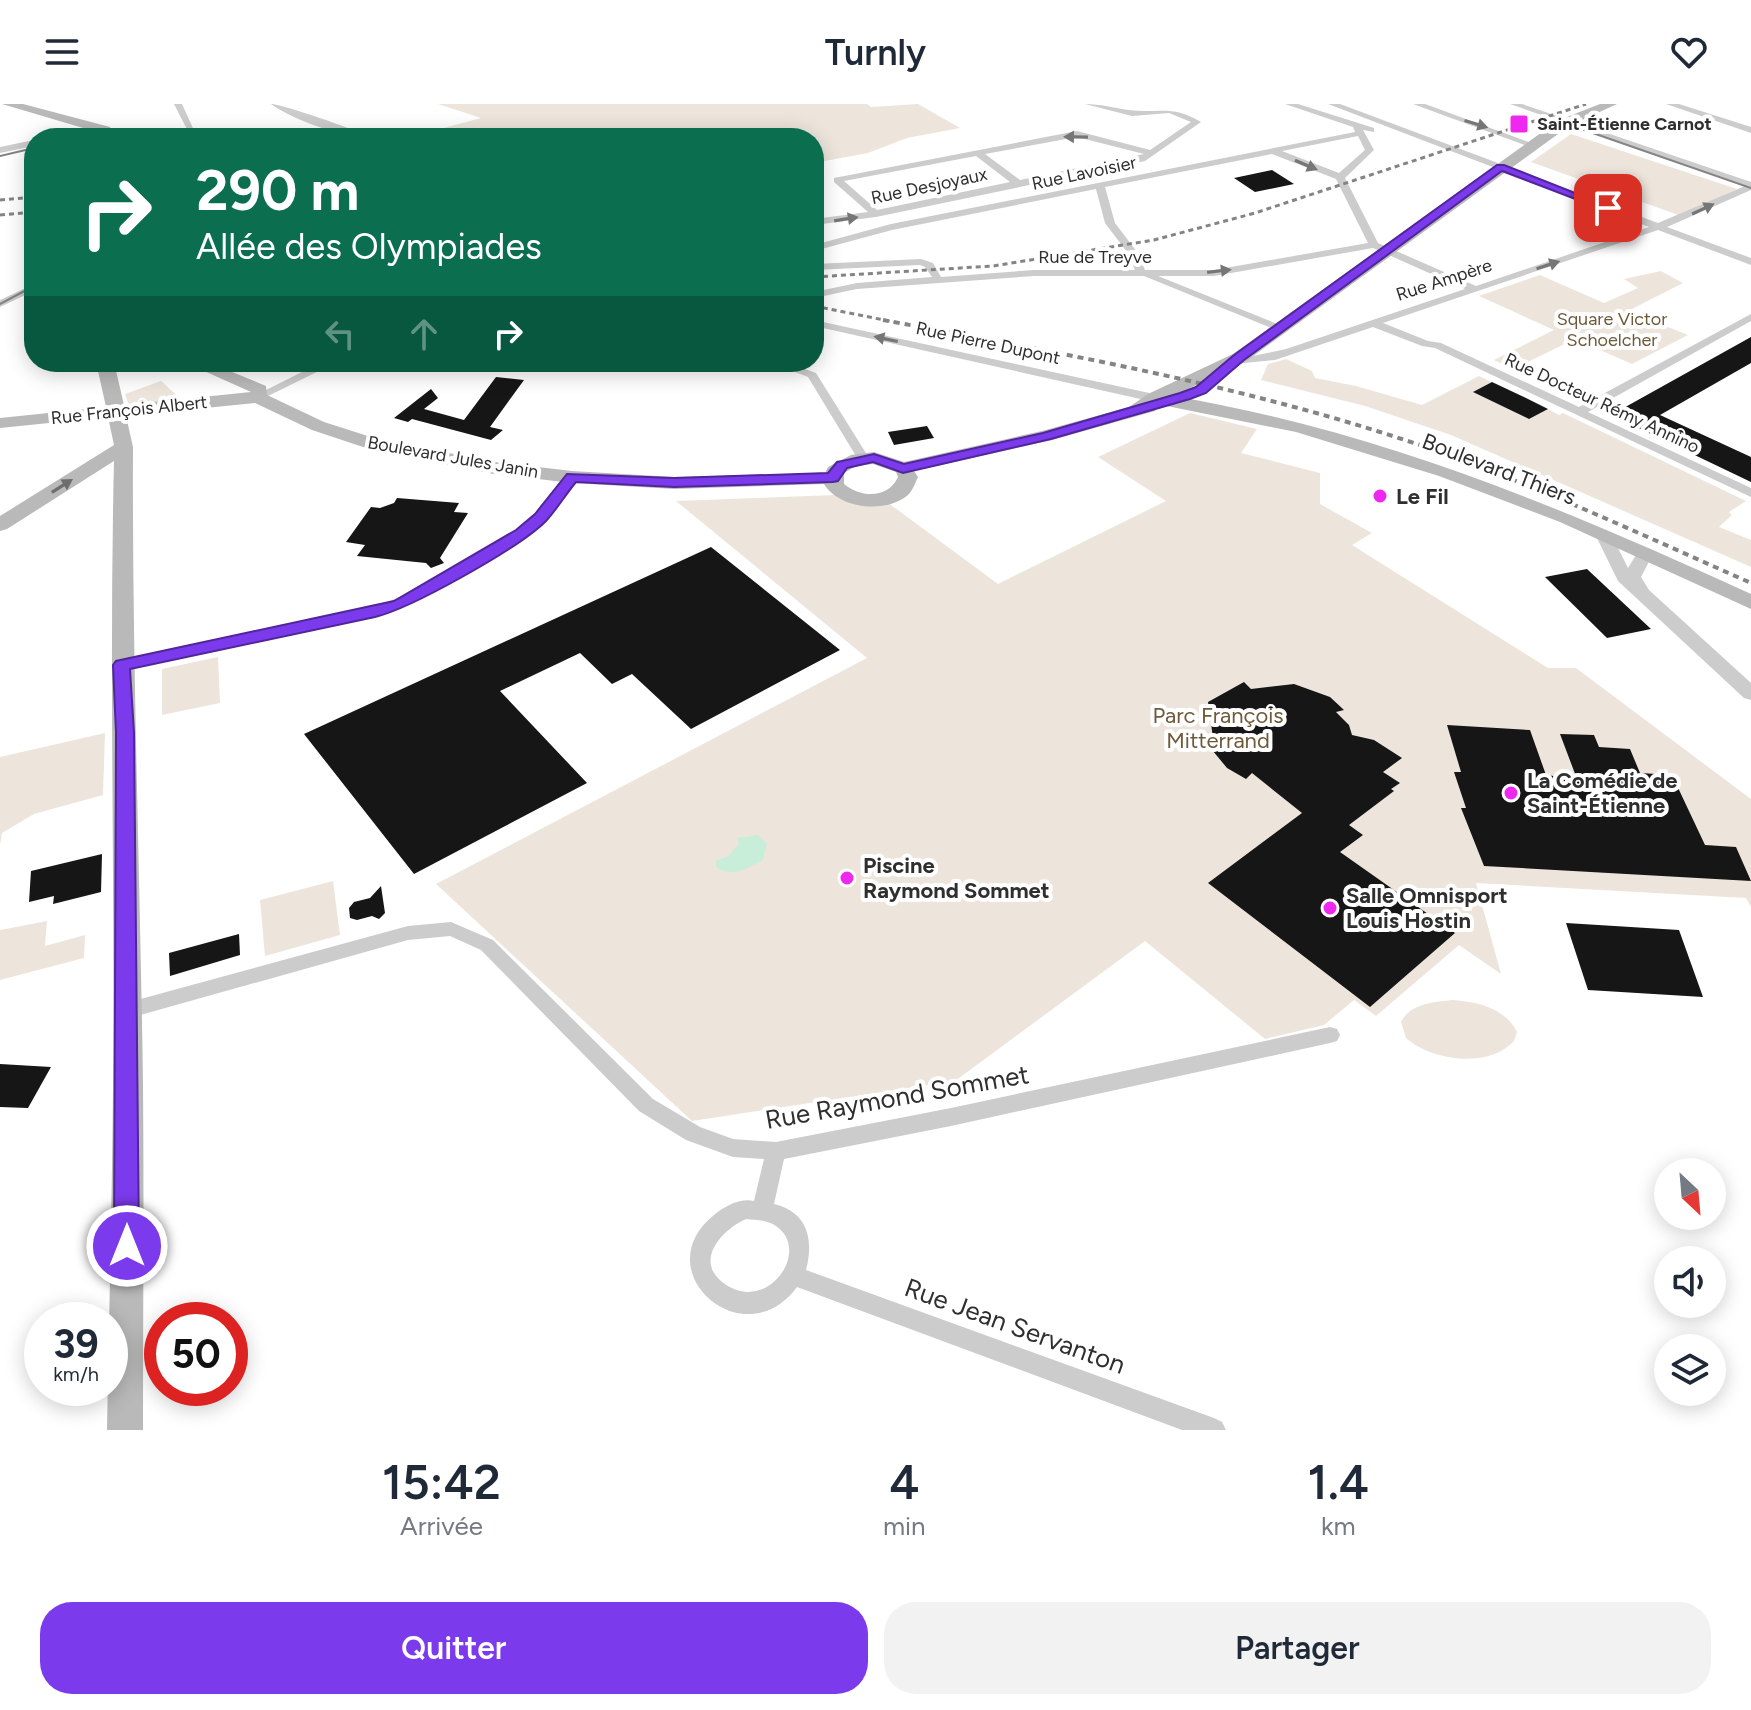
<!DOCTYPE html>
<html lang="fr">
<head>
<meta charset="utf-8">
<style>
	:root { --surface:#fff; --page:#f2f2f3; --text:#1f2937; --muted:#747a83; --accent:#7c3aed }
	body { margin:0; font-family:Figtree,sans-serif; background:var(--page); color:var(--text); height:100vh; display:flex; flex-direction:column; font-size:30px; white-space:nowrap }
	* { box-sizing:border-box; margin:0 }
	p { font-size:26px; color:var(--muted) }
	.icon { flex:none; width:44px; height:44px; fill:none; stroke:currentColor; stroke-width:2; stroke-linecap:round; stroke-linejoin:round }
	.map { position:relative; height:1326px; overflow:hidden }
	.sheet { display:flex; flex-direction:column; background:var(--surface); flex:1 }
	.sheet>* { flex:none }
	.top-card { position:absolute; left:24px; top:24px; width:800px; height:244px; border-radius:32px; box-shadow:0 4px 20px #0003; background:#0b6e4f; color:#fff; overflow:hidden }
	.needle { width:52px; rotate:154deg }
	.fabs { position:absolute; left:1654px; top:1054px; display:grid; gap:16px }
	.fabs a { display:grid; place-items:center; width:72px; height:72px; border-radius:50%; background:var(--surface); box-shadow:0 4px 20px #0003; font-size:40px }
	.speed { position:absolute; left:24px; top:1198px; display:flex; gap:16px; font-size:40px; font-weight:700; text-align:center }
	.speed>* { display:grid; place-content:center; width:104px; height:104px; border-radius:50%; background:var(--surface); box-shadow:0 4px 20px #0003; line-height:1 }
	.speed small { font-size:20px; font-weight:400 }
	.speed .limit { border:12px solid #d22; background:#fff; color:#111 }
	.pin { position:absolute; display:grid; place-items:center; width:68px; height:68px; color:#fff; margin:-34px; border-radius:16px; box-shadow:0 4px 12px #0006 }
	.me { position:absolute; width:88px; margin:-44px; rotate:0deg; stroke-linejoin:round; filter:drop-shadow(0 0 6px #0008) }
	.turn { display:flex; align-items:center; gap:28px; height:168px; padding:0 40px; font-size:36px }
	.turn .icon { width:104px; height:104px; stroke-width:2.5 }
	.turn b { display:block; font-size:56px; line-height:68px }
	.lanes { display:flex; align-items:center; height:76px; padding:0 40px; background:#0003; justify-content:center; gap:40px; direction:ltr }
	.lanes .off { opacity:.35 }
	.eta { display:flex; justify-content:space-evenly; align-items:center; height:136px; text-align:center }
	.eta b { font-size:48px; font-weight:600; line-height:56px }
	.action { display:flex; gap:16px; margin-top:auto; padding:16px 40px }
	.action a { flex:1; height:92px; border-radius:32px; background:var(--accent); color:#fff; font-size:32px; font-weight:600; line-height:92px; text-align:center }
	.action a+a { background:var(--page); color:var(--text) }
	header { display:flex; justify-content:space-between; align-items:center; height:104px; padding:0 40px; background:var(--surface); font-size:36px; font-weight:600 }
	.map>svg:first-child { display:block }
	.green { fill:#ede5dc }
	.water { fill:#c8eed9 }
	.building { fill:#161616 }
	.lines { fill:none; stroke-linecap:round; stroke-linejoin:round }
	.minor { fill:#ccc; fill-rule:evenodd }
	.tertiary { fill:#ccc; fill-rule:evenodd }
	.secondary { fill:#b9b9b9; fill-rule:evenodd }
	.tram { stroke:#848484; stroke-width:2 }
	.rail-far1 { stroke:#848484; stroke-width:3; stroke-dasharray:5 4; stroke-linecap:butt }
	.rail { stroke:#848484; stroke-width:4; stroke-dasharray:6 5; stroke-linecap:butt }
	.oneway { fill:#767676 }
	.oneway2 { fill:#6d6d6d }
	.route { fill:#7c3aed; stroke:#51269a; stroke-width:2 }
	.poi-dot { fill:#ef28f0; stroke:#fff; stroke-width:3 }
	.labels { text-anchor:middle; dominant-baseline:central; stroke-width:8; stroke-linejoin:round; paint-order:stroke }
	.far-poi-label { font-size:18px; font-weight:bold; fill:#2f2f2f; stroke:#fff; text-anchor:start }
	.far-street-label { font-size:18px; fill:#2f2f2f; stroke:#fff }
	.far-park-label { font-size:18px; fill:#6e593a; stroke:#fff }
	.street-label { font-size:22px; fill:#2f2f2f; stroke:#fff }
	.poi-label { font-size:22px; font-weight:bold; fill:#2f2f2f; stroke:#fff; text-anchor:start }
	.park-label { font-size:22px; fill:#6e593a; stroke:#fff }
	.near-street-label { font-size:26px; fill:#2f2f2f; stroke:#fff }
</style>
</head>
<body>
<header><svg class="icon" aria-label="menu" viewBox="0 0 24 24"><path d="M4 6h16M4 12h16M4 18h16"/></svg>Turnly<svg class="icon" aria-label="heart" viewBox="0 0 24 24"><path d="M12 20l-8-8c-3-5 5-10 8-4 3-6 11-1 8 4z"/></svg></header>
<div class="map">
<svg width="1751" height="1326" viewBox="0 0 1751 1326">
	<rect width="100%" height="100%" fill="#fff"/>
	<g class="green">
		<path d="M438,0H867L871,3L918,0L960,24L907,34L868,49L814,59V34H427L425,29L481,14Z"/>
		<path d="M1571,30L1737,85L1681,112L1531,58Z"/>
		<path d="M1661,167L1683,179L1628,207L1688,231L1632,260L1575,235L1513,265L1494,256L1554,226L1479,192L1540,171L1604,199L1638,184L1624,175Z"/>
		<path d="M1286,255L1312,267L1315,274L1356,282L1422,301L1479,272L1492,278L1474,288L1529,315L1548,305L1559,311L1563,309L1746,397L1729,408L1732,411L1719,423L1751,436V463L1451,331L1365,302L1261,276L1268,260Z"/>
		<path d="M161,277L182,296L129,302L125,290Z"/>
		<path d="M1190,309L1257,325L1241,349L1320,369V400L1372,429L1352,441L1548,564H1576L1751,695V803L1746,794L1476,779L1501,870L1459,841L1376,912L1354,896L1324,921L1265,935L1145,837L955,977L692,1017L436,780L867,554L676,397L835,391L887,398L998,480L1166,397L1098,353Z"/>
		<path d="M218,553L220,599L162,611V565Z"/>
		<path d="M105,629L103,691L34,710L2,729L0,741V653Z"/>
		<path d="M333,777L340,831L265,852L260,796Z"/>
		<path d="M47,817L45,842L85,831L84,854L0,876V826Z"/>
		<path d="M1453,896C1478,898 1505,904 1517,928L1514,937C1489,965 1432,957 1406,934L1401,918C1411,899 1434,898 1453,896Z"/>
	</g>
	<path class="water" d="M758,731L767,739L763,756C747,764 733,775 716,763V757L728,752L739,740L737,734Z"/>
	<g class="building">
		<path d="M1272,66L1294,80L1255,88L1234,74Z"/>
		<path d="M1629,119L1640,123L1612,133L1596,123Z"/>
		<path d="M1751,233V259L1660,311L1751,353V378L1611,311Z"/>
		<path d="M496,273L524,276L490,323L503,326L491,336L412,315L408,318L394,314L431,285L438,294L424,305L464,316Z"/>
		<path d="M1492,278L1528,295L1548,305L1529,315L1473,288Z"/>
		<path d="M927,322L934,334L894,341L888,328Z"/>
		<path d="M397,394L459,399L454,408L468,409L440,454L444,459L431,464L426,459L357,452L365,441L346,438L371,403L380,404L394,399Z"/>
		<path d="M711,443L840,546L691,625L632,570L612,580L580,549L500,587L587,679L414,770L304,630Z"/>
		<path d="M1587,465L1651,525L1607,534L1545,473Z"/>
		<path d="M1244,578L1251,585L1294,580L1330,593L1344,606L1336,608L1349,621L1352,631L1374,636L1402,654L1383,668L1400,679L1391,685L1394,687L1349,721L1363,731L1340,748L1455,829L1370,903L1208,779L1302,709L1252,669L1246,675L1227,664L1203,635L1213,634L1208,598Z"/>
		<path d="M1447,621L1530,626L1546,671L1577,675L1560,630L1594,631L1599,643L1630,645L1640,669L1672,671L1705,741L1736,743L1751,777L1484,762L1461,704H1466L1454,668H1461Z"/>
		<path d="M102,750L101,788L53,800L54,792L29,798L31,767Z"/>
		<path d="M381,782L385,809L379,815L372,812L357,816L350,814L349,804L354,798L370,794Z"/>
		<path d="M1566,819L1679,826L1703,893L1588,886Z"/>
		<path d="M239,830L240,851L170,872L169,849Z"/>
		<path d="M0,960L51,963L28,1004L0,1003Z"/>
	</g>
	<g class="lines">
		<g class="minor">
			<path d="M174,0H182L197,33H191Z"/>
			<path d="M271,0C282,0 360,27 371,34C345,34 292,16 271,0Z"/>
			<path d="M1085,0C1100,0 1114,4 1129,6C1160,10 1171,0 1201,18L1145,57L876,113L814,121V115L868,108L834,78V74L1077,27L1150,46L1191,18L1169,9L1132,12ZM1077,33L1144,50L1020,76L985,50ZM976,52L1010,78L877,106L844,77Z"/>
			<path d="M1285,0H1298L1374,24V28L1363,26L1374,46L1345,74L1378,139L1476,182L1649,123L1328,0H1340L1658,119L1745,82L1510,0H1522L1751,78V86L1667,123L1751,154V161L1658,126L1383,219L1428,237L1441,239L1579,303L1751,210V217L1588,308L1751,384V393L1435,244L1422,242L1373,223L1275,256L1234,260V256L1286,245L1465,185L1373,144L1214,172H1158L1285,223L1287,225L1281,228L1144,172H1034L857,185L814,194V188L857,179L932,173L925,163L920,161L814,166V160L921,155L933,159L941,173L1034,166H1135L1127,148L1105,119L1096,85L892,126L814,147V141L891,120L1355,28L1353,23ZM1358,32L1365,46L1339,69L1282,47ZM1272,50L1336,75L1368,139L1214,166H1145L1137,148L1115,119L1105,83Z"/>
			<path d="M1413,0H1425L1537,41L1530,43Z"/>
			<path d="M1666,0H1679L1751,23V29Z"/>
			<path d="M107,30L111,34H80L84,31Z"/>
			<path d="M34,36V42L0,49V43Z"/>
			<path d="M34,180V187L0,203V196Z"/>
			<path d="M814,216L1154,290L1160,294L1154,298L814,222Z"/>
			<path d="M322,258H337L262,295H254L252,293Z"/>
			<path d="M769,258H786L816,269L869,354L867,357H859L808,273Z"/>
			<path d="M572,369L578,373L545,417L526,432L423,494L375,512L122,566L115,561L122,556L371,504L413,488L516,426L535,411L568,370Z"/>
			<path d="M451,818L493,836L653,995L700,1023L733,1035L776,1038L951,1004L1330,923L1337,925L1340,931L1337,937L1330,939L951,1022L784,1055L774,1100C808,1108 814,1136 806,1166L1214,1314L1222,1318L1226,1326H1182L797,1183C744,1255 644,1167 714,1111C725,1102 740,1094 754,1097L764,1055L733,1053L686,1036L639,1007L481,846L450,832L408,836L126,915L119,913L117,907L119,901L126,899L408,822ZM746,1115C755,1116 768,1116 776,1122C813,1147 765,1214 721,1177C695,1155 723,1125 746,1115Z"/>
		</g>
		<path class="tertiary" d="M1604,427L1612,432L1628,464L1639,446H1651L1653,450L1641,473L1649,486L1751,579V596L1744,594L1618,477L1596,432Z"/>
		<g class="secondary">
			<path d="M2,0H23L110,23L116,34H102L100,29Z"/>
			<path d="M1600,0H1617L1569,22L1245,258L1173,292C1383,328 1558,402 1751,490V505L1560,418L1439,372L1296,328L1157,300L1155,307L1052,336L914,367L918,373C915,379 913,386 908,391C886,410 839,405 824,380L674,385L572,379L494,370L363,343L312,326L255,299L126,312L133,343C132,555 140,768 143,980C144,1095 143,1211 143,1326H107C109,1214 112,1098 113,983C115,774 109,566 114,357L7,425L0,427V412L114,341L108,313L0,324V314L106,303L96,258H114L124,301L251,288L184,258H208L266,282L267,291L324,318L374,334L494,358L572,367L674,373L825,369L828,363L851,351L874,348L904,358L1042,327L1129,303L1148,290L1233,250L1559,16ZM873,360L896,368L898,373C888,395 861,394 844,380V369L856,362Z"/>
			<path d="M194,27L202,34H139L146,30Z"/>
		</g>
		<g class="tram">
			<path d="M1564,19L1751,84"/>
			<path d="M0,52L34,44"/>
			<path d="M0,200L34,182"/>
		</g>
		<g class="rail-far1">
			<path d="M0,96L34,93"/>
			<path d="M0,111L34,108"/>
			<path d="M814,173L993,162L1154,136L1255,109L1586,0"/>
			<path d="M814,202L894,218"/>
		</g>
		<path class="rail" d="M883,216C1050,247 1218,277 1380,328C1508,368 1629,425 1751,479"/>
	</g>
	<defs><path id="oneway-solid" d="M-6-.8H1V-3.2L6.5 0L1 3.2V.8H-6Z" transform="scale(2)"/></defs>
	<g class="oneway">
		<use href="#oneway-solid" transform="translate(1476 20) rotate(17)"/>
		<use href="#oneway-solid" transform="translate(1076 33) rotate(-179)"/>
		<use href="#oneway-solid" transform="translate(1306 61) rotate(23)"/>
		<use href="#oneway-solid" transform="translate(1703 105) rotate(-25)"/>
		<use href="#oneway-solid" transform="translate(846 115) rotate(-9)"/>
		<use href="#oneway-solid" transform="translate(1548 161) rotate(-18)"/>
		<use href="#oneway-solid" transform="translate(1219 167) rotate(-7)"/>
		<use href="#oneway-solid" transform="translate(886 235) rotate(-168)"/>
	</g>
	<use class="oneway2" href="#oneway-solid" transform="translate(62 382) rotate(-32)"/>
	<path class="route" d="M1497,61H1504L1613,104L1604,106L1502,67L1244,256L1206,289L1190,295L1051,335L903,369L873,358L847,364L838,377L833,378L674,383L576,378C566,390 557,405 546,417C519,444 412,504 375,513L130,565L134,629L139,1142L135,1150L127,1153L118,1150L114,1142L116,629L113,561L116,557L394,497L516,426L535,410L567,370L674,374L828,369L837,358L842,357L874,350L904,360L1043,329L1180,289L1196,283L1234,251Z"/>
	<g class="poi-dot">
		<rect x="1509" y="10" width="20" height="20" rx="4"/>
		<circle cx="1380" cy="392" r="8"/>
		<circle cx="1511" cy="689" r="8"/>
		<circle cx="847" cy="774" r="8"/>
		<circle cx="1330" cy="804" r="8"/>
	</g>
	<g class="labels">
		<g class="far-poi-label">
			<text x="1537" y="20">Saint-Étienne Carnot</text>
		</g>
		<g class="far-street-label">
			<text transform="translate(1084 69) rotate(-12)">Rue Lavoisier</text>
			<text transform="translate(929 82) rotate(-12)">Rue Desjoyaux</text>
			<text x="1095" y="153">Rue de Treyve</text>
			<text transform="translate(1444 176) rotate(-18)">Rue Ampère</text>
			<text transform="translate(988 239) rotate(12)">Rue Pierre Dupont</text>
			<text transform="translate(1602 299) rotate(25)">Rue Docteur Rémy Annino</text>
			<text transform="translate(129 306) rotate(-6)">Rue François Albert</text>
			<text transform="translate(453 353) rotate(10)">Boulevard Jules Janin</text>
		</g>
		<g class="far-park-label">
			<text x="1612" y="215">Square Victor<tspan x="1612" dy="21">Schoelcher</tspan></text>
		</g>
		<g class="street-label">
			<text transform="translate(1499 365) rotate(21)">Boulevard Thiers</text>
		</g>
		<g class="poi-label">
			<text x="1396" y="392">Le Fil</text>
			<text x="1527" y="676">La Comédie de<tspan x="1527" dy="25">Saint-Étienne</tspan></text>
			<text x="863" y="761">Piscine<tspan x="863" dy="25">Raymond Sommet</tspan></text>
			<text x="1346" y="791">Salle Omnisport<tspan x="1346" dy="25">Louis Hostin</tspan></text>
		</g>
		<g class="park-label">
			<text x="1218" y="611">Parc François<tspan x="1218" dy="25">Mitterrand</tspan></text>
		</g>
		<g class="near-street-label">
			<text transform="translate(897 993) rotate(-10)">Rue Raymond Sommet</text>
			<text transform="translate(1015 1222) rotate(20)">Rue Jean Servanton</text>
		</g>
	</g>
</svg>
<div class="fabs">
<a><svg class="needle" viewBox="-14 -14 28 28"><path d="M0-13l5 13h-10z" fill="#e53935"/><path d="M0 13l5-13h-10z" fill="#747a83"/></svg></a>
<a><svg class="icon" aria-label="sound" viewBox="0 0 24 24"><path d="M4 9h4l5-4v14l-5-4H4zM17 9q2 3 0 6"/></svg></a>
<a><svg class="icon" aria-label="layers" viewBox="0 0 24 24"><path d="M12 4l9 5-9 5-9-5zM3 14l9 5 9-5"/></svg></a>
</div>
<div class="speed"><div>39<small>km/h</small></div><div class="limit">50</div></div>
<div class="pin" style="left:1608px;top:104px;background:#d93025"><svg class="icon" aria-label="arrive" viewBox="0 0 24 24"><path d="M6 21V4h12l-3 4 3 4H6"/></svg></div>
<svg class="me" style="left:127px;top:1142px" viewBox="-20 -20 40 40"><circle r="17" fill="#7c3aed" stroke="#fff" stroke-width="3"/><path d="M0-11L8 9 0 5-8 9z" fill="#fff"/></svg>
<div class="top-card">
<div class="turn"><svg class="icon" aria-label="right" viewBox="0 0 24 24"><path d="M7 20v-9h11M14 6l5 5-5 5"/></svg><div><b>290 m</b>Allée des Olympiades</div></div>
<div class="lanes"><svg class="icon off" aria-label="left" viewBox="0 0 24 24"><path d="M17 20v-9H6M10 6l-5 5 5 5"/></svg><svg class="icon off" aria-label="ahead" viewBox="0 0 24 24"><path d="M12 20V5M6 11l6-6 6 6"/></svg><svg class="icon" aria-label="right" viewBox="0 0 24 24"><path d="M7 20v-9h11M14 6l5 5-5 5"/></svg></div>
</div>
</div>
<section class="sheet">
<div class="eta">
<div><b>15:42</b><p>Arrivée</p></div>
<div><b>4</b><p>min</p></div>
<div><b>1.4</b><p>km</p></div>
</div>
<div class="action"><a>Quitter</a><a>Partager</a></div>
</section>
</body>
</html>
